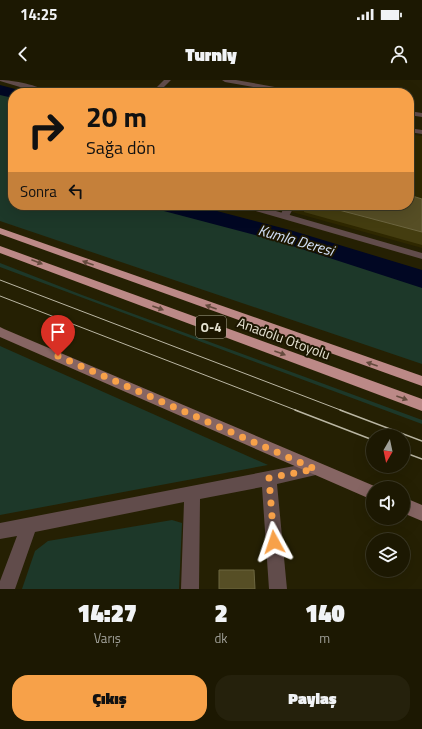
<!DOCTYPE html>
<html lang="tr">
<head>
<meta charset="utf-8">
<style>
	:root { --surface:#1c1802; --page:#25210c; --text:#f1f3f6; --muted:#a0a099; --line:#3a3724; --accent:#f7a149 }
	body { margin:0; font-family:"Titillium Web",sans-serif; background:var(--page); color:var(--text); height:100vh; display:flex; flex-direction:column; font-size:15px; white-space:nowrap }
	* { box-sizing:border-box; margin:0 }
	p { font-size:13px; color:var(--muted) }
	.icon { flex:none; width:22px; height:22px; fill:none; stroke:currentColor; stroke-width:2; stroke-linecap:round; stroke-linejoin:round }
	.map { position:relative; height:509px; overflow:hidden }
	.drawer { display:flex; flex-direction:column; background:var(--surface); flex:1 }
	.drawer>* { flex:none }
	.banner { position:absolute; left:8px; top:8px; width:406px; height:122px; border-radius:16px; box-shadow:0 4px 16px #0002,0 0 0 1px var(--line); background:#f7a149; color:#111; overflow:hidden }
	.needle { width:26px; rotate:189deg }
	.buttons { position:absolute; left:366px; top:349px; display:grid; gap:8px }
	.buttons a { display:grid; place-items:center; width:44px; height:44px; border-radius:50%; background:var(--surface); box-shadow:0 4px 16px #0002,0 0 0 1px var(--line); font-size:20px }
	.pin { position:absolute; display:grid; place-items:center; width:34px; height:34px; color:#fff; margin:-41px -17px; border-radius:50% 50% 50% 0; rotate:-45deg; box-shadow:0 0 4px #0007 }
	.pin .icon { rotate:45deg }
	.me { position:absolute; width:44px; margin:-22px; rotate:355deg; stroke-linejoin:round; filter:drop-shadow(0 0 3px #0008) }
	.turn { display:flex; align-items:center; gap:14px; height:84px; padding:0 12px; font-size:18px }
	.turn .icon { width:52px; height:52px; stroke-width:2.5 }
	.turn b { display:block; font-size:28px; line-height:34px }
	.then { display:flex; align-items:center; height:38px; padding:0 12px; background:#0003; gap:8px; font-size:15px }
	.eta { display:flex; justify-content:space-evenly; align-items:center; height:68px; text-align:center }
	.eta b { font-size:24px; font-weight:800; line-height:28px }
	.action { display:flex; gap:8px; margin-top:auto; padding:8px 12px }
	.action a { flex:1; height:46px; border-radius:16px; background:var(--accent); color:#111; font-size:16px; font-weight:800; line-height:46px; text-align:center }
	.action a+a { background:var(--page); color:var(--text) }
	.status { display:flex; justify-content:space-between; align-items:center; height:28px; padding:0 20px; background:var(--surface); direction:ltr }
	.status svg { height:11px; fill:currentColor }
	header { display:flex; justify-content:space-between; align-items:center; height:52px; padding:0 12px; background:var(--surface); font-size:18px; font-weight:800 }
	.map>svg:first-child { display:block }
	.built { fill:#2f2801 }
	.green { fill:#1d3829 }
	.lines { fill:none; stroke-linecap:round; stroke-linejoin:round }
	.river { fill:#010723; fill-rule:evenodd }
	.minor { fill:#614c4b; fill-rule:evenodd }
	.tertiary { fill:#614c4b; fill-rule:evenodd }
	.secondary { fill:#866563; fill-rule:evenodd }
	.motorway { fill:#bc8987; fill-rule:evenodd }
	.tram-far1 { stroke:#bab6a3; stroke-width:1 }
	.tram { stroke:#bab6a3; stroke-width:1.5 }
	.wall { fill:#443d10 }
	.building { fill:#564e25; stroke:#6c6640 }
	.oneway { fill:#644a3d }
	.route { stroke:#f7a149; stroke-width:7; stroke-dasharray:0 12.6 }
	.labels { text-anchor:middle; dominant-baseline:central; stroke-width:4; stroke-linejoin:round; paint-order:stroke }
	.shield { fill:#1c1600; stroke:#a9a693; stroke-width:1 }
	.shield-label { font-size:13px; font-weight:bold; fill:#e6e3d2 }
	.street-label { font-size:14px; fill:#e6e3d2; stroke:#1c1600 }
	.water-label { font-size:15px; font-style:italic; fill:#d2e0f8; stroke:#1c1600 }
</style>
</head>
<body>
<div class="status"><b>14:25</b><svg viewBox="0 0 49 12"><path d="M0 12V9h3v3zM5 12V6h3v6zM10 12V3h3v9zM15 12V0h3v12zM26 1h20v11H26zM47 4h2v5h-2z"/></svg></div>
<header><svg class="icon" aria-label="back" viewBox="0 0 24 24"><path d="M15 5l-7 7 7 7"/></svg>Turnly<svg class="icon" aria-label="person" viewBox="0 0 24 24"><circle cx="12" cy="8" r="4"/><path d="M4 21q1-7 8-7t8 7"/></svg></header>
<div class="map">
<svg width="422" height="509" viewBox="0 0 422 509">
	<rect width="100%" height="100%" fill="#252003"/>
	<path class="built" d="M409,54L422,56V168L292,132L296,125H409Z"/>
	<g class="green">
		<path d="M0,13L13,16V125H145L215,142L422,203V284L0,141Z"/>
		<path d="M0,183L82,215L422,340V344L0,187Z"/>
		<path d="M0,266L268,385L0,435Z"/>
		<path d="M172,440L182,443L179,509H22L35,471L48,461Z"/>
	</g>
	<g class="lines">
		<g class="river">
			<path d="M0,5L19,10L21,13H13V18L0,15Z"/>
			<path d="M157,125H194L290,150L422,190V208L274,160L160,130Z"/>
		</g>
		<g class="minor">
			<path d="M164,0H171L158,13H151Z"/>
			<path d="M222,0H236L297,11L300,13H286L225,2Z"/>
			<path d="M409,31L422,33V37L409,35Z"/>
			<path d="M409,48L422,50V54L409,52Z"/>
			<path d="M285,125H295L288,138L285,139L280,136Z"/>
			<path d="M315,382L320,384L322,389L320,394L277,404L287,509H269L262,407L200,419L199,509H181L184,422L35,452L15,509H0V501L17,456L0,459V443Z"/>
		</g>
		<g class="tertiary">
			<path d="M0,0C13,0 39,5 49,13H40L0,1Z"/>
			<path d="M240,125H255L422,173V179L242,127Z"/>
		</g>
		<g class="secondary">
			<path d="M0,247L4,249L379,408H373V421L368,418L0,257Z"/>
			<path d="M403,417L422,425V441L403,433Z"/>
		</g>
		<g class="motorway">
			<path d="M0,148L422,296V306L0,154Z"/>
			<path d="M0,166L422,319V331L0,173Z"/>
		</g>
		<g class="tram-far1">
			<path d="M0,200L343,331"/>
			<path d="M0,216L298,331"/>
		</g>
		<g class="tram">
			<path d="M295,330L373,360"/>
			<path d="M340,330L422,361"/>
			<path d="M403,372L422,379"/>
		</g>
	</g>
	<path class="wall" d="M422,119V165L304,132L305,125H409Z"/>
	<g class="building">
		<path d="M409,115L422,119V152L320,125H409Z"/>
		<path d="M219,490H254L255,509H219Z"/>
	</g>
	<defs><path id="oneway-solid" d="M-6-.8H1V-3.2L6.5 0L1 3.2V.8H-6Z"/></defs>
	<g class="oneway">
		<use href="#oneway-solid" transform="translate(37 182) rotate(21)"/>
		<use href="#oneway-solid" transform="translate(88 183) rotate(-160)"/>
		<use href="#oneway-solid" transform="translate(211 227) rotate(-160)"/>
		<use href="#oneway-solid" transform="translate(158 228) rotate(20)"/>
		<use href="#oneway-solid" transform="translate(280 273) rotate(20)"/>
		<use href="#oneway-solid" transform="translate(372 284) rotate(-161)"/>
		<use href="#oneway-solid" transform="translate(402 318) rotate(20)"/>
	</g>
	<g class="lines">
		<path class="route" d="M58,276L315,389L269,398L274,462"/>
	</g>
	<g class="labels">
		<rect class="shield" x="196" y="236" width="30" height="22" rx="3"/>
		<g class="shield-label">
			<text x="211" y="247">O-4</text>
		</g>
		<g class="street-label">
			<text transform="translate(284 258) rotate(20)">Anadolu Otoyolu</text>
		</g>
		<g class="water-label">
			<text transform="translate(296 160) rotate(16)">Kumla Deresi</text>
		</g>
	</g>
</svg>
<div class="buttons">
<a><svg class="needle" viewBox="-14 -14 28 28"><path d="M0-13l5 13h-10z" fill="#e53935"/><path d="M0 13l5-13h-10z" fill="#a0a099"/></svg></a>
<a><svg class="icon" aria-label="sound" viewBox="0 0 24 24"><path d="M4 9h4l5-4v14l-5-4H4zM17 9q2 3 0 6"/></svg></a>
<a><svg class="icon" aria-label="layers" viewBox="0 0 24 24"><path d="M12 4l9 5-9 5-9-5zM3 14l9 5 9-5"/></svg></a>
</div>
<div class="pin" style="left:58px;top:276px;background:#d93025"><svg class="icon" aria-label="arrive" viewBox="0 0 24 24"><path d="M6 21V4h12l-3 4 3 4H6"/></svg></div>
<svg class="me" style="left:274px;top:462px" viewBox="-20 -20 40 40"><path d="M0-17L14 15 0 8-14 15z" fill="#f7a149" stroke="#fff" stroke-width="4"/></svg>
<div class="banner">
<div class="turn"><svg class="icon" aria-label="right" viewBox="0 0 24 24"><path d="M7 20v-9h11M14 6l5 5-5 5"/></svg><div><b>20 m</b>Sağa dön</div></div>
<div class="then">Sonra<svg class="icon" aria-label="left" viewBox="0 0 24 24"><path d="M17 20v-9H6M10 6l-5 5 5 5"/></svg></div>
</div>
</div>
<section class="drawer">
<div class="eta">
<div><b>14:27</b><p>Varış</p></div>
<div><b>2</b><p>dk</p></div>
<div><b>140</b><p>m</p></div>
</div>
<div class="action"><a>Çıkış</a><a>Paylaş</a></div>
</section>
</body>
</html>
